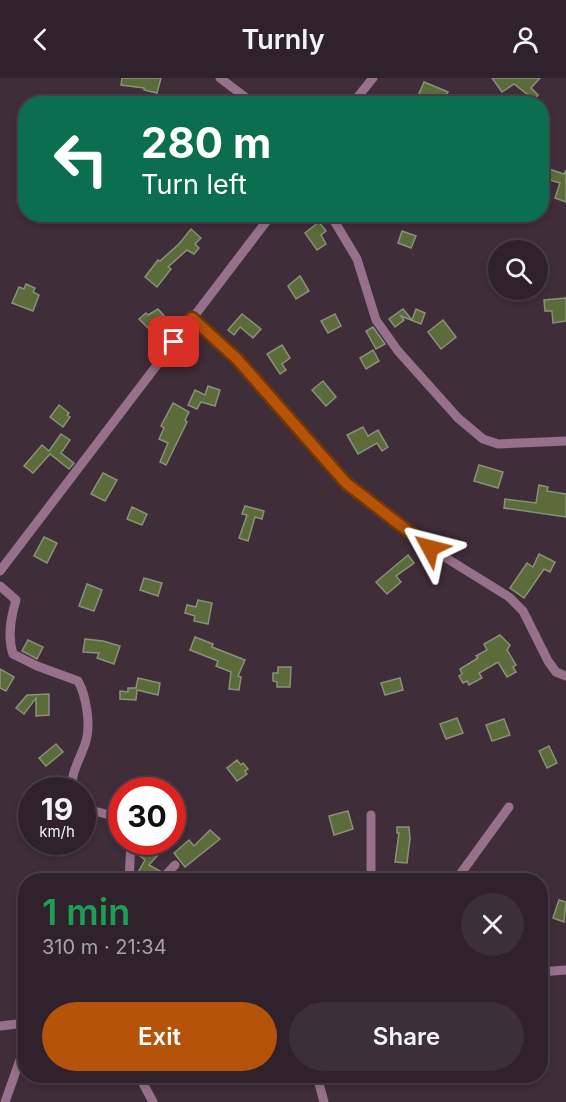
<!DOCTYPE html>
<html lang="en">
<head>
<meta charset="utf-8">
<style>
	:root { --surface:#2f222c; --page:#3b2f38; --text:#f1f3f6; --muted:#a7a4a9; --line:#4a3f48; --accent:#b45309 }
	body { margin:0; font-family:Inter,sans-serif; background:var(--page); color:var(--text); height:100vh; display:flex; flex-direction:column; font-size:22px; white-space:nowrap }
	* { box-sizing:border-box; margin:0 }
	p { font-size:20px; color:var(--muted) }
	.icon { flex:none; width:33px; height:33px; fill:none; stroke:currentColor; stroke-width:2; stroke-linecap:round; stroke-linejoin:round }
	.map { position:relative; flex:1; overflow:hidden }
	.sheet { position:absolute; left:18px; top:795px; width:530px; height:210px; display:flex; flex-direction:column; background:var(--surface); border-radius:24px; box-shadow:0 3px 9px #0003,0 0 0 2px var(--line) }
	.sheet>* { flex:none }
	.hud { position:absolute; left:18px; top:18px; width:531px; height:126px; border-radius:24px; box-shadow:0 3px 9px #0003,0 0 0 2px var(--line); background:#0b6e4f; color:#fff; overflow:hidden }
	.tools { position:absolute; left:488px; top:162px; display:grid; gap:12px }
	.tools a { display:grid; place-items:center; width:60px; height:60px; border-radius:50%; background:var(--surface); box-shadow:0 3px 9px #0003,0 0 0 2px var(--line); font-size:30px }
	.speed { position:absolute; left:18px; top:699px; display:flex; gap:12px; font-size:30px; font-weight:700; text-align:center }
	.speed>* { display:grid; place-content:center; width:78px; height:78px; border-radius:50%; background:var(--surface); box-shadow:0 3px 9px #0003,0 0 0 2px var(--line); line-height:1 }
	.speed small { font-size:15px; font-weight:400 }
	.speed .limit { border:9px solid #d22; background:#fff; color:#111 }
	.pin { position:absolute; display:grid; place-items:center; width:51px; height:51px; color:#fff; margin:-26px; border-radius:12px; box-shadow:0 3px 9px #0006 }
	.me { position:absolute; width:66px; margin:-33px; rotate:308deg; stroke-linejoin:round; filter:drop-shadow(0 0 4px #0008) }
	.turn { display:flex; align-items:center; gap:21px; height:126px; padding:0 24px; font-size:27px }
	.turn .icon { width:78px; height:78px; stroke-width:2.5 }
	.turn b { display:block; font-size:42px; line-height:51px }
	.round { display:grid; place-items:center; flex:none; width:63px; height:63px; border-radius:32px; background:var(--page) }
	.summary { display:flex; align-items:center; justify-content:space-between; height:102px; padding:0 24px }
	h1 { font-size:36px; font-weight:600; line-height:45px; color:#1e9e55 }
	.cta { display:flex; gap:12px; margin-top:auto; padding:12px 24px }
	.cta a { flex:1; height:69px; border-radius:36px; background:var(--accent); color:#fff; font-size:24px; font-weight:600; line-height:69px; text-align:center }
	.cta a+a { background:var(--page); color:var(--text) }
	header { display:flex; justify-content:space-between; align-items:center; height:78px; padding:0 24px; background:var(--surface); font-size:27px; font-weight:600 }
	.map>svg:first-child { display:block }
	.building { fill:#5b6b39; stroke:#89917a; stroke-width:1.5 }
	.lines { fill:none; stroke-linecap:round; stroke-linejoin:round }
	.minor { stroke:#97718c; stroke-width:9 }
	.route-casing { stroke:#753606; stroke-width:15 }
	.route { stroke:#b45309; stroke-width:10 }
</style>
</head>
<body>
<header><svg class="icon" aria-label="back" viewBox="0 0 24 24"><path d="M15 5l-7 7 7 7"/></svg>Turnly<svg class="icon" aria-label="person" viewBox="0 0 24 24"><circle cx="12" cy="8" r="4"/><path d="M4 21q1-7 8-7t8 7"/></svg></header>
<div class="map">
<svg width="566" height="1024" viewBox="0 0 566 1024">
	<rect width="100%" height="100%" fill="#3f2d3a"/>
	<g class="building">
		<path d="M122,0H161L157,15L144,12V10L121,7Z"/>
		<path d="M492,0H540L531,10L538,17L531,26H521L528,17L514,6L502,14Z"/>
		<path d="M424,4L448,14L442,26H434L418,18Z"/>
		<path d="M546,90L564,96L566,92V124L555,120L560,105L543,100Z"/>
		<path d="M319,144L326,153L321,157L326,166L317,172L305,155Z"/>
		<path d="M191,151L201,160L195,166L199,170L194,176L187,172L168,189L171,191L157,209L145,199L158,182L160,183L179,166Z"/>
		<path d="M402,153L416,158L411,170L398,165Z"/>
		<path d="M300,198L309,213L296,221L288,208Z"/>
		<path d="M26,206L35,210L33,214L39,217L33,233L12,225L19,209L24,211Z"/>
		<path d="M566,220V243L553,245L552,233H545L544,222Z"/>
		<path d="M158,231L167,241L154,252L150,248L148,250L139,241L146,235L148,237Z"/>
		<path d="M403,231L412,242L416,231L425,235L421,246L401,238L404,242L395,249L389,241Z"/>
		<path d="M242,236L261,251L253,260L240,249L234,257L228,252Z"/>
		<path d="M335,236L341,248L328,255L321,243Z"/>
		<path d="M443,242L456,259L441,271L428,254Z"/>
		<path d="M373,249L385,266L376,271L366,253Z"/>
		<path d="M282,267L290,280L282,286L286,292L280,296L267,276Z"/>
		<path d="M373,272L379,283L366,291L360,280Z"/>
		<path d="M323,303L336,319L326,328L312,312Z"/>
		<path d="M208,308L220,312L215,328L201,324L197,331L188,327L195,312L205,317Z"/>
		<path d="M173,325L189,334L185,342L187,344L166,387L160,384L168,365L159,361L164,350L161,348Z"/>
		<path d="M59,327L69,335L67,337L70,339L63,349L50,339Z"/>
		<path d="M363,349L368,358L378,352L388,369L382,373L377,365L358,376L347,357Z"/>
		<path d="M61,356L70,362L61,375L74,385L69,391L50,376L33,395L24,388L42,367L49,373Z"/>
		<path d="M479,387L503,394L498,410L474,403Z"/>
		<path d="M103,395L117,402L105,423L91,416Z"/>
		<path d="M539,407L548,409L547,413L566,416V439L504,430L505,421L536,425Z"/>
		<path d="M245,428L264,433L262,441L255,439L248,463L239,460L247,437L242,436Z"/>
		<path d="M132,429L147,436L142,447L127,441Z"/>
		<path d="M44,459L57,465L47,485L34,478Z"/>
		<path d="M539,476L555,484L550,494L544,491L524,520L510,510L527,485L533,489Z"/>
		<path d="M408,477L414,485L396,498L401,504L387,516L376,504Z"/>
		<path d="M144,500L162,505L158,518L140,512Z"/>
		<path d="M87,506L102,512L94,533L79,528Z"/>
		<path d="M198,522L212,525L208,546L194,543L195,538L185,535L187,527L196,529Z"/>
		<path d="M500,557L510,567L507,572L516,587L513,589L516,594L507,599L498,584L479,595L482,600L469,607L467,603L463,605L459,598L462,596L460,591L478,580L476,578L487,572L484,566Z"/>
		<path d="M195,559L213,566L212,569L245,582L238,598L241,599L239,612L229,611L231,594L216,588L218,583L190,572Z"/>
		<path d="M85,561L103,563L120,568L114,586L97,580L99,575L83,574Z"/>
		<path d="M28,562L43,569L37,581L22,573Z"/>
		<path d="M278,589H291L290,609H277V604L273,603V595H278Z"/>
		<path d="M0,591L14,599L6,613L0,610Z"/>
		<path d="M138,600L160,605L158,617L137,612L136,622L120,621V613L128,614V610H136Z"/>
		<path d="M400,600L403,612L385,617L381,605Z"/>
		<path d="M49,616V637L36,638V620L24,636L16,630L27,617Z"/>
		<path d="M457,640L463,655L446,661L440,646Z"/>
		<path d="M504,641L510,657L492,663L486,647Z"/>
		<path d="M56,666L63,674L46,688L39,680Z"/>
		<path d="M549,668L557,685L547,690L539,673Z"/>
		<path d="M237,682L241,687L243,685L248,691L245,693L247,696L237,703L227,690Z"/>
		<path d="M348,733L353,751L334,757L329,738Z"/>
		<path d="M397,749H409L410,761L407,785L395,784L399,755H397Z"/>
		<path d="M210,752L220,761L185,789L174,775L189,762L194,768Z"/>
		<path d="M138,764H162L166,768L149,787L160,793L154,802H148L137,796L145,782L140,778L146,772Z"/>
		<path d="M559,822L566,824L564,844L553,840Z"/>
	</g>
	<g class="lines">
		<g class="minor">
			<path d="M220,0L254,26"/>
			<path d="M352,26L373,0"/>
			<path d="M330,136L357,181L376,242L398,273L458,340L483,361L498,366L566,363"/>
			<path d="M192,240L237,281L346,405L430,470L509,519L523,533L548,583L556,594L566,598"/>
			<path d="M0,493L272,136"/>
			<path d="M0,508L16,522C11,539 7,558 13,576L37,588L78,603C86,617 91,647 86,663C81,680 70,695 72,712"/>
			<path d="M82,730L122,740"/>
			<path d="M129,802L131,764"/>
			<path d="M161,802L175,787"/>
			<path d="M371,802V737"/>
			<path d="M456,802L509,729"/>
			<path d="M540,894L566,892"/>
			<path d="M0,948L26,945"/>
			<path d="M139,998L153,1024"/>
			<path d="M317,998L324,1024"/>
			<path d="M5,1024L26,965"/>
		</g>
	</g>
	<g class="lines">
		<defs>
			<path id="route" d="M174,264L192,240L237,281L346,405L430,470"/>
		</defs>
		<use href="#route" class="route-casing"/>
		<use href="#route" class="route"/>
	</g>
</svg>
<div class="tools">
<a><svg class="icon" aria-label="search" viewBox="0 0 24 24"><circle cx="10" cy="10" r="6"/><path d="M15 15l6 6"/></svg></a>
</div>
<div class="speed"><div>19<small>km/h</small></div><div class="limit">30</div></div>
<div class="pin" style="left:174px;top:264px;background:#d93025"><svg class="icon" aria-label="arrive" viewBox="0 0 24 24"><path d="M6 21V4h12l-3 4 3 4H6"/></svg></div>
<svg class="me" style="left:430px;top:470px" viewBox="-20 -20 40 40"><path d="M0-17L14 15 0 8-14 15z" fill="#b45309" stroke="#fff" stroke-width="4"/></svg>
<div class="hud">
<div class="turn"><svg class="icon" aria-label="left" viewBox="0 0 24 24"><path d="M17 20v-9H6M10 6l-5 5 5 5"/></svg><div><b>280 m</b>Turn left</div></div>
</div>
<section class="sheet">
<div class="summary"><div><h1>1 min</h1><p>310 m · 21:34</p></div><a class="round"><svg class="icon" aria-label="close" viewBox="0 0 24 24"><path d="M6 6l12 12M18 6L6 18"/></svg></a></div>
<div class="cta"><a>Exit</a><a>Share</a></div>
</section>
</div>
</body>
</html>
